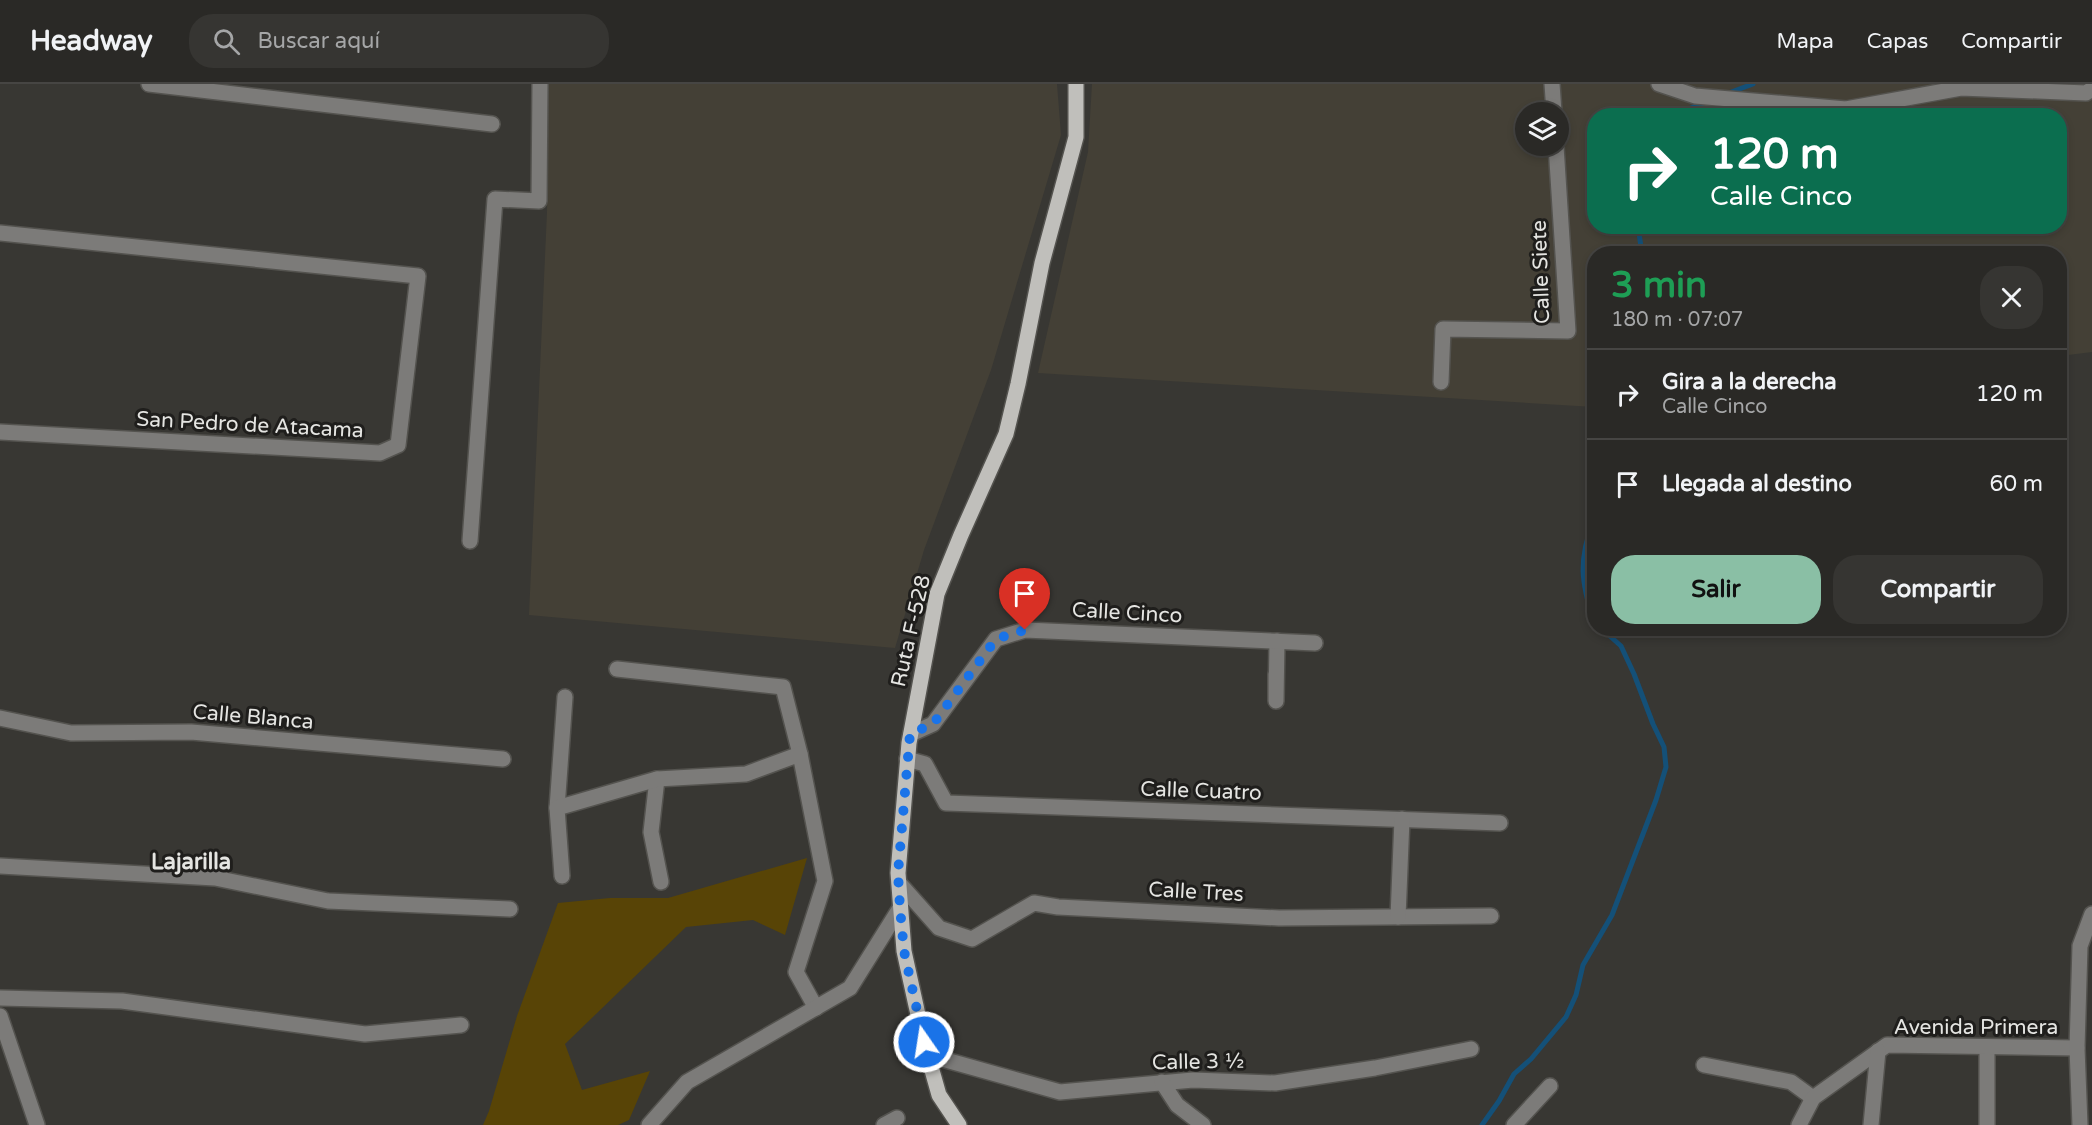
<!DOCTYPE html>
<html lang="es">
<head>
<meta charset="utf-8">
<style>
	:root { --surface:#2a2926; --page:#363532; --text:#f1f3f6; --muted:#a5a6a7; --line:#464543; --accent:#8abfa5 }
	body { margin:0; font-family:"Varela Round",sans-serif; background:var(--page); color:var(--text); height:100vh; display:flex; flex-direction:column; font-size:22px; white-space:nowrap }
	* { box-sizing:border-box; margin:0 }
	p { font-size:20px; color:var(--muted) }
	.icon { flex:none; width:33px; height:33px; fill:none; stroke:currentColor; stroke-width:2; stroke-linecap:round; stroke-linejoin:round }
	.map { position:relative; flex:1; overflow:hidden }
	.panel { position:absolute; left:1587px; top:162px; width:480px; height:390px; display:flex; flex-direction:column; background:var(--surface); border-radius:24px; box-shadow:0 3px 9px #0003,0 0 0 2px var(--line) }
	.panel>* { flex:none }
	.banner { position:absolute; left:1587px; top:24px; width:480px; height:126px; border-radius:24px; box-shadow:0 3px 9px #0003,0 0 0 2px var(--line); background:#0b6e4f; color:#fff; overflow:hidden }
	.tools { position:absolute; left:1515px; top:18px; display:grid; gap:12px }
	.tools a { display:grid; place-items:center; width:54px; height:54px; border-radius:50%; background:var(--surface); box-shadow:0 3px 9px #0003,0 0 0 2px var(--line); font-size:30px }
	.pin { position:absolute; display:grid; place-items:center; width:51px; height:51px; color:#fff; margin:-62px -26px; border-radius:50% 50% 50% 0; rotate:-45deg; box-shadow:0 0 6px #0007 }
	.pin .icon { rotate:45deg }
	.me { position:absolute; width:66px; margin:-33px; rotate:347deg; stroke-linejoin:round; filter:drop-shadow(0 0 4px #0008) }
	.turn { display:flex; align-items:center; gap:21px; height:126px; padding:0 24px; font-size:27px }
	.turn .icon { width:78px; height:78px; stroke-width:2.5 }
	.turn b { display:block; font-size:42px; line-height:51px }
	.round { display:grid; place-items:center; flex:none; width:63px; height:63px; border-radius:24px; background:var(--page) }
	.head { display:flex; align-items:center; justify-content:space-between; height:102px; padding:0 24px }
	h1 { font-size:36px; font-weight:800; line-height:45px; color:#1e9e55 }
	.primary-button { display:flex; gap:12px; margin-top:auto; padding:12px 24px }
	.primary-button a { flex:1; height:69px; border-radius:24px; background:var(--accent); color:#111; font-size:24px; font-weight:800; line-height:69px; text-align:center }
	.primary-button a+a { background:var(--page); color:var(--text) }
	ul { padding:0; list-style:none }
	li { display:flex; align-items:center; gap:18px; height:90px; padding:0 24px; border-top:2px solid var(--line) }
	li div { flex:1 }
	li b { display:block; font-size:22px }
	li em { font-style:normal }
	header { display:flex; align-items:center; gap:36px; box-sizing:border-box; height:84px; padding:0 30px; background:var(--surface); border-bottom:2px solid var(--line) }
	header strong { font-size:28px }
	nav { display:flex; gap:33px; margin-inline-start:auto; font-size:21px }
	.search { width:420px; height:54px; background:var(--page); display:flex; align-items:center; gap:15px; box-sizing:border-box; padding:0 21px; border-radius:24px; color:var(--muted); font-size:22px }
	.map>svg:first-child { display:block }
	.built { fill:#444036; fill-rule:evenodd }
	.green { fill:#584406 }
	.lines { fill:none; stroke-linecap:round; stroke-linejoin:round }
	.stream { stroke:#145078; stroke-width:5 }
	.minor-casing { stroke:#54534f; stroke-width:18 }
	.major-casing { stroke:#54534f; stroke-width:18 }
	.minor { stroke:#7c7b79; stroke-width:15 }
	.major { stroke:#c0bfbb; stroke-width:15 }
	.route { stroke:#1a73e8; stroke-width:10; stroke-dasharray:0 18 }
	.labels { text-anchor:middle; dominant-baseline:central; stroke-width:6; stroke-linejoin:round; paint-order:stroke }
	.street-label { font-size:21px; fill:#e5e5e2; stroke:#1f1e1c }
	.neighbourhood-label { font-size:22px; font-weight:bold; fill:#e5e5e2; stroke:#1f1e1c }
</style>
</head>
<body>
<header>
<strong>Headway</strong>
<div class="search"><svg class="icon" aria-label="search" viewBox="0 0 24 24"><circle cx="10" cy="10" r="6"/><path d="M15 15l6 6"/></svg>Buscar aquí</div>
<nav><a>Mapa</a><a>Capas</a><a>Compartir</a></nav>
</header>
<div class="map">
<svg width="2092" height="1041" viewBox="0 0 2092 1041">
	<rect width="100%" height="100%" fill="#383733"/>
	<g class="built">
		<path d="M548,0H1057L1061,51L991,286L924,466L895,564L529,531L547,128Z"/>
		<path d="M1092,0H2092V268L2060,272V170H1594V323L1038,289L1088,68ZM1526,28H1558V62H1526ZM1594,32H2060V142H1594Z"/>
	</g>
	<path class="green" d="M807,774L785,851L753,836L686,843L565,960L582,1006L650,987L629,1036L618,1041H483L489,1027L517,932L558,819L610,814H668Z"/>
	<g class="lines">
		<g class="stream">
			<path d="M1726,10L1753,0"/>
			<path d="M1669,32L1707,18"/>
			<path d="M1638,142L1642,170"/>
			<path d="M1594,435C1578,476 1581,498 1594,538"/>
			<path d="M1482,1041L1499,1017L1514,990L1531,975L1566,933L1576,911L1583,881L1612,831L1656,716L1666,683L1664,663L1653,640L1634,590L1621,562L1601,544"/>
		</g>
		<defs>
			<g id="minor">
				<path d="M149,0L492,40"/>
				<path d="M1552,0L1554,28"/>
				<path d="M1659,0L1695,12L1846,25L1961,4L2086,9L2092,5"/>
				<path d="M0,149L418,192L398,361L380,369L0,348"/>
				<path d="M1441,298L1443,245L1568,247L1556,62"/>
				<path d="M470,457L495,115L539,117L540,0"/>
				<path d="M617,585L783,603L800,670"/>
				<path d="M1276,590V617L1277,557"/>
				<path d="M0,634L71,649L191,648L503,675"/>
				<path d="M911,650L933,640L996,555L1025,546L1315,559"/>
				<path d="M907,675L925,680L946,719L1500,739"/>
				<path d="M657,695L651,748L661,798"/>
				<path d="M557,724L565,613"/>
				<path d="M0,782L215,794L328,817L510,825"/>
				<path d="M562,792L557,724L657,695L746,690L800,670L825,797L796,888L816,924"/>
				<path d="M899,799L939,844L972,855L1034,819L1058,823L1279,834L1491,832"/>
				<path d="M1398,833L1402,735"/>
				<path d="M0,914L122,917L365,950L461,941"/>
				<path d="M0,932L37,1041"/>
				<path d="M1987,963V1041"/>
				<path d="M928,971L1060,1008L1193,996L1275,999L1375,984L1471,965"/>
				<path d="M1704,981L1791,998L1813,1014"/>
				<path d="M1162,998L1177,1021L1203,1041"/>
				<path d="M649,1041L687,998L850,904L900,824"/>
				<path d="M884,1041L897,1034"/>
				<path d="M1514,1041L1550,1002"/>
				<path d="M1799,1041L1813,1014L1887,961L2077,964"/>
				<path d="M1871,1041L1878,967"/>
				<path d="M2080,1041L2077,964L2080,862L2092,830"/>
			</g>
			<path id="major" d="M959,1041L939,1011L924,958L904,867L898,789L909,659L937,510L961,451L1006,350L1018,300L1042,179L1076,53V0"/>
		</defs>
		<use href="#minor" class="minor-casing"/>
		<use href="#major" class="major-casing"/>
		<use href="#minor" class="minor"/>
		<use href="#major" class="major"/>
	</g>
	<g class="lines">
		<path class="route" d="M924,958L904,867L900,824L898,789L910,650L933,640L996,555L1025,546"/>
	</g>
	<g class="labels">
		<g class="street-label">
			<text transform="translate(1541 188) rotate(-92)">Calle Siete</text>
			<text transform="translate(250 341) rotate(3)">San Pedro de Atacama</text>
			<text transform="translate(1127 529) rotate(3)">Calle Cinco</text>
			<text transform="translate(911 547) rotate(-77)">Ruta F-528</text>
			<text transform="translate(253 633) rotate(5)">Calle Blanca</text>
			<text transform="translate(1201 707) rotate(2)">Calle Cuatro</text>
			<text transform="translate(1196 808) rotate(3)">Calle Tres</text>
			<text x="1976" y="943">Avenida Primera</text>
			<text transform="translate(1198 978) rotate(-1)">Calle 3 ½</text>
		</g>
		<g class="neighbourhood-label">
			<text x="191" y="778">Lajarilla</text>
		</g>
	</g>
</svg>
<div class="tools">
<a><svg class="icon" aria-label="layers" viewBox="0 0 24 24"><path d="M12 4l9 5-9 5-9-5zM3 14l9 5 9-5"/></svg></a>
</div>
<div class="pin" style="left:1025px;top:546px;background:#d93025"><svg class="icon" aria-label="arrive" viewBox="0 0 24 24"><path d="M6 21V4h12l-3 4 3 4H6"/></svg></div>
<svg class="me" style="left:924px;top:958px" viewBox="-20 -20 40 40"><circle r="17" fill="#1a73e8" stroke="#fff" stroke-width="3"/><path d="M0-11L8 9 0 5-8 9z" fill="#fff"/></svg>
<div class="banner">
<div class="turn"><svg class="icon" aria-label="right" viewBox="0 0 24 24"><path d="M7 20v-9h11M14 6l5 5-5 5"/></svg><div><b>120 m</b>Calle Cinco</div></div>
</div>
<section class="panel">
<div class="head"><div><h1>3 min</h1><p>180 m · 07:07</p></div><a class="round"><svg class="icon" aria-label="close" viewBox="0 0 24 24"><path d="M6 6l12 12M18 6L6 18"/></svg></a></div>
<ul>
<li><svg class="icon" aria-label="right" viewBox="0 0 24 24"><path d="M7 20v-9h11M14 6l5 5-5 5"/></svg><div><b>Gira a la derecha</b><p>Calle Cinco</p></div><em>120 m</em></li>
<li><svg class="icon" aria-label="arrive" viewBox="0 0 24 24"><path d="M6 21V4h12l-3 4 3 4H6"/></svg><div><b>Llegada al destino</b></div><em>60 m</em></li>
</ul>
<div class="primary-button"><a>Salir</a><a>Compartir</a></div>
</section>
</div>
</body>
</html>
